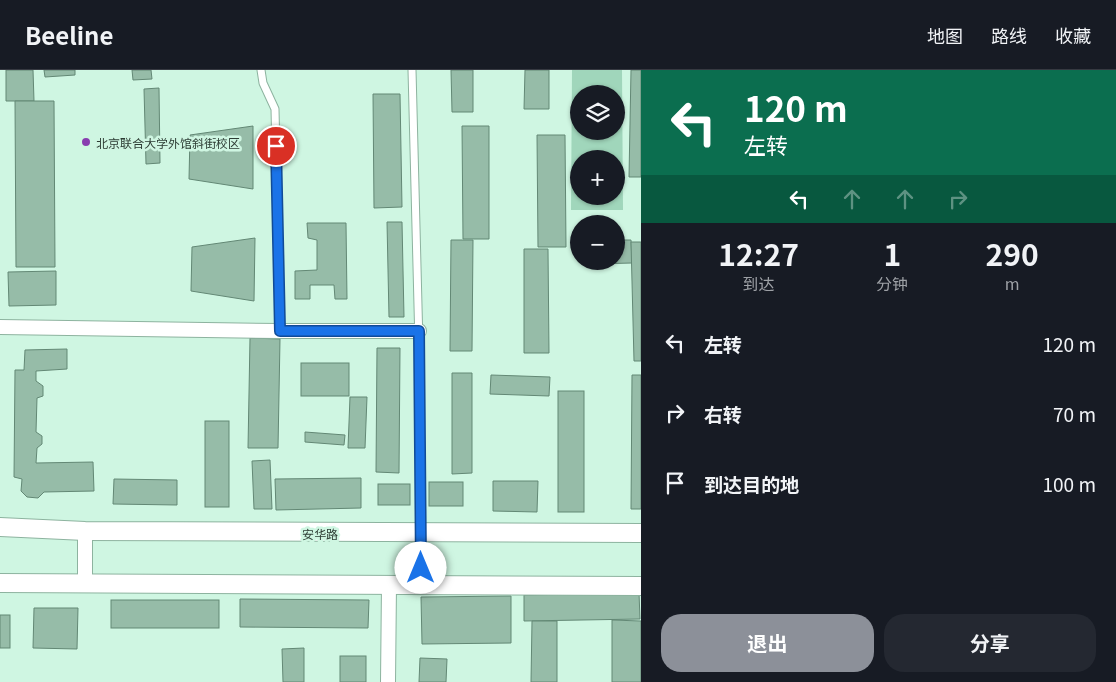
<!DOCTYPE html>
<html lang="zh">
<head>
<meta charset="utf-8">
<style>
	:root { --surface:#171b24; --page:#242831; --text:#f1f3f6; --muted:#9ea1a6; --line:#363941; --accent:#8c9099 }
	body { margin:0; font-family:Georgia,"Noto Sans SC",serif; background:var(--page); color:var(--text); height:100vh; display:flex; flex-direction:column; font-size:19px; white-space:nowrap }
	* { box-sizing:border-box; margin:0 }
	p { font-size:16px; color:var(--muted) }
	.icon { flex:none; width:28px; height:28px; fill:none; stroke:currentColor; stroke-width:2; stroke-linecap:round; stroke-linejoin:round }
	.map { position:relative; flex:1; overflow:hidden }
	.panel { display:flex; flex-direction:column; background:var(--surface); width:475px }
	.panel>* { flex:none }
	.guide { background:#0b6e4f; color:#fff; overflow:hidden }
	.buttons { position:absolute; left:570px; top:15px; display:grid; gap:10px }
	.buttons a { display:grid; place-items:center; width:55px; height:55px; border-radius:50%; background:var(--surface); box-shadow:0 1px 4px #0004; font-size:25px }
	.pin { position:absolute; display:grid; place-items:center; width:42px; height:42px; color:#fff; margin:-21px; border:2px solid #fff; border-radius:50%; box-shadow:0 1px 5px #0007 }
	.me { position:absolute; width:55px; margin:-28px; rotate:0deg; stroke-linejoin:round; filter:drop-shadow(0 0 4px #0008) }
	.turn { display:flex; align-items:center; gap:18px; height:105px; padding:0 20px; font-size:22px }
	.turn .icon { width:65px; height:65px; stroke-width:2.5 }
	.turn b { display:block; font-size:35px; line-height:42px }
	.lanes { display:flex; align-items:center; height:48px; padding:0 20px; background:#0003; justify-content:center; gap:25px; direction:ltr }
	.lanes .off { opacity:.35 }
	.eta { display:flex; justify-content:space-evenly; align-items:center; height:85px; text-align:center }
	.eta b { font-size:30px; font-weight:700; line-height:35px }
	.primary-button { display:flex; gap:10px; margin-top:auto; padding:10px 20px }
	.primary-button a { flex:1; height:58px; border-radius:20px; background:var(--accent); color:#fff; font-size:20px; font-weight:700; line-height:58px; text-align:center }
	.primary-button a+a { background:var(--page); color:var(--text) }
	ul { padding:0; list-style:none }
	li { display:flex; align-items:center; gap:15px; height:70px; padding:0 20px }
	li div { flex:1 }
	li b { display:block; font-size:19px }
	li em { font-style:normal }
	header { display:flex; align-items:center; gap:30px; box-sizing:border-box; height:70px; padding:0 25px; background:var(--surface); border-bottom:1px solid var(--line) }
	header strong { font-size:24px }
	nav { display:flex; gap:28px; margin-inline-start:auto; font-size:18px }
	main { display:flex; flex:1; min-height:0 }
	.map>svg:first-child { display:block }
	.green { fill:#a0d6bb; fill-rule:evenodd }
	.building { fill:#96bca8; stroke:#638875 }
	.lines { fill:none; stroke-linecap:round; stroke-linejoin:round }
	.service-casing { stroke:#8db39f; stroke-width:9 }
	.minor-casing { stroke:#8db39f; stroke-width:16 }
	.tertiary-casing { stroke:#8db39f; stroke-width:20 }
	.service { stroke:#fff; stroke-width:7 }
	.minor { stroke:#fff; stroke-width:14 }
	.tertiary { stroke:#fff; stroke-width:18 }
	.route-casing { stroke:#114b97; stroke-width:12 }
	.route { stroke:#1a73e8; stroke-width:9 }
	.poi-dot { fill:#883daf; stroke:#cff6e2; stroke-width:2 }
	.labels { text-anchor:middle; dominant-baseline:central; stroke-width:5; stroke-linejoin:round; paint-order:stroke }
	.poi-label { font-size:12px; fill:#2d3c34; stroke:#cff6e2; text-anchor:start }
	.street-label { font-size:12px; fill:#2d3c34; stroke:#cff6e2 }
</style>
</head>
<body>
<header>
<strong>Beeline</strong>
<nav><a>地图</a><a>路线</a><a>收藏</a></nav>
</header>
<main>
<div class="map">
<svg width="641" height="612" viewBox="0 0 641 612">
	<rect width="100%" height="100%" fill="#cff6e2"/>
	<path class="green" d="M572,0H622L623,140H571ZM579,24H616V61H579ZM579,89H616V126H579Z"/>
	<g class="building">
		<path d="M6,0H33L34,31H6Z"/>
		<path d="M44,0H75V5L45,7Z"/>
		<path d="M132,0H151L152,9L133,10Z"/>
		<path d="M451,0H473V42H452Z"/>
		<path d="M525,0H549V39H524Z"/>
		<path d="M631,0H641V107H629Z"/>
		<path d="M159,18L160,93L146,94L144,19Z"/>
		<path d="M373,24H400L402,137L374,138Z"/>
		<path d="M15,31H54L55,197H16Z"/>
		<path d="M253,56V119L189,109L190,65Z"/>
		<path d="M462,56H489V169H463Z"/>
		<path d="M537,65H565L566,177H538Z"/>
		<path d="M387,152H402L404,247H389Z"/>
		<path d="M307,153H346L347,229H335L334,215H310V229H295V201L317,200V170L308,168Z"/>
		<path d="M255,168L254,231L191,221L192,177Z"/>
		<path d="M451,170H473L472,281H450Z"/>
		<path d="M616,170H631L632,193L592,194V191H616Z"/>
		<path d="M631,172H641V291H634Z"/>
		<path d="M524,179H548L549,283H524Z"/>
		<path d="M56,201V235L9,236L8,202Z"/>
		<path d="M250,268L280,269L278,378H248Z"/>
		<path d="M377,278H400L399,403L376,402Z"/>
		<path d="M67,279V299L36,301V311L43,316V326L37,328L36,362L42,366V374L37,378L36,393L93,392L94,421L44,422L38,428L27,427L21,421L22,409L14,407L15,300H24L25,280Z"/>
		<rect x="301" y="293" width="48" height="33"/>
		<path d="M452,303H472V403L452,404Z"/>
		<path d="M491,305L550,307L549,326L490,324Z"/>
		<path d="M632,305H641V439H631Z"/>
		<rect x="558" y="321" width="26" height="121"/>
		<path d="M350,327H367L365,378H348Z"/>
		<rect x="205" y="351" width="24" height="86"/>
		<path d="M305,362L345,365L344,375L305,372Z"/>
		<path d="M270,390L272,439H254L252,391Z"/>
		<path d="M361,408V438L276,440L275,409Z"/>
		<path d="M114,409L177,410V435L113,434Z"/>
		<path d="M493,411H538L537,442L493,441Z"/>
		<rect x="429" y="412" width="34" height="24"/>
		<rect x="378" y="414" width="32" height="21"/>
		<path d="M639,523L640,549L524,551V525Z"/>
		<path d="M511,526V573L422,574L421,527Z"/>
		<path d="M240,529L369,530L368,558L240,557Z"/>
		<rect x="111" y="530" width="108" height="28"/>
		<path d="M34,538H78L77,579L33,578Z"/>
		<rect x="0" y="545" width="10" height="33"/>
		<path d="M612,550L641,551V612H612Z"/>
		<path d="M532,551H557V612H531Z"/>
		<path d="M304,578V612H283L282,579Z"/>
		<rect x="340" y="586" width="26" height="26"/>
		<path d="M420,588L447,589L446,612H419Z"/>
	</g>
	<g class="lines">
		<defs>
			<g id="service">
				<path d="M261,0L263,13L275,39L280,261"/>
				<path d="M412,0L419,275L421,515"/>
			</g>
			<g id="minor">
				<path d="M0,257L280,261H419"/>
				<path d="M85,513V461"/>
				<path d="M388,612L389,515"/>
			</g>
			<g id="tertiary">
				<path d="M0,457L85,461L641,463"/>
				<path d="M0,513L641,516"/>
			</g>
		</defs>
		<use href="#service" class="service-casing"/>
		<use href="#minor" class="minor-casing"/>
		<use href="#tertiary" class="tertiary-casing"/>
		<use href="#service" class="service"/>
		<use href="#minor" class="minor"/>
		<use href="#tertiary" class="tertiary"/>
	</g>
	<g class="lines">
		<defs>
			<path id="route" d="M276,76L280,261H419L421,498"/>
		</defs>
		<use href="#route" class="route-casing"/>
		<use href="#route" class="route"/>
	</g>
	<circle class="poi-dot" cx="86" cy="72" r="5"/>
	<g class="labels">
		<g class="poi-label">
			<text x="96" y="72">北京联合大学外馆斜街校区</text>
		</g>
		<g class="street-label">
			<text x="320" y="463">安华路</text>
		</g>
	</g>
</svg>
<div class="buttons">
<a><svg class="icon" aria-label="layers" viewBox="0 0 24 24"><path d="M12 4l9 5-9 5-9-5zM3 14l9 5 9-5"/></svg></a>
<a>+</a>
<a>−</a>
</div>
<div class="pin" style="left:276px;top:76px;background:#d93025"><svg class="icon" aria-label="arrive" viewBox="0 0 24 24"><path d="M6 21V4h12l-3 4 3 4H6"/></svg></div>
<svg class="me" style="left:421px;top:498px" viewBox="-20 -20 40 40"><circle r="19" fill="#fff"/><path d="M0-13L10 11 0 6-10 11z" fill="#1a73e8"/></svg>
</div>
<section class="panel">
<div class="guide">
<div class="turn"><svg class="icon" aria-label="left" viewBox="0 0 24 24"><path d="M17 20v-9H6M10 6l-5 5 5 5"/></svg><div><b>120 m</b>左转</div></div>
<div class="lanes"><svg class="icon" aria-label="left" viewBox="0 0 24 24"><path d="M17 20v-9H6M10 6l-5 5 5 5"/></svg><svg class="icon off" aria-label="ahead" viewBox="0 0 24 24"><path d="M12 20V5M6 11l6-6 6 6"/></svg><svg class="icon off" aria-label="ahead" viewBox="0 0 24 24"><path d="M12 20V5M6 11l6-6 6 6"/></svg><svg class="icon off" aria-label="right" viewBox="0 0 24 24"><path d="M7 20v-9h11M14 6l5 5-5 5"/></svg></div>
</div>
<div class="eta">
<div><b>12:27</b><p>到达</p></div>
<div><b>1</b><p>分钟</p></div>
<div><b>290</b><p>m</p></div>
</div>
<ul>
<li><svg class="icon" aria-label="left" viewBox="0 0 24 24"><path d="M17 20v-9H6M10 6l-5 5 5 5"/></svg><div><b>左转</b></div><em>120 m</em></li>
<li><svg class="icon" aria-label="right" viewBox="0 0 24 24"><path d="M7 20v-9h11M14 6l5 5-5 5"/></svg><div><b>右转</b></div><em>70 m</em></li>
<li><svg class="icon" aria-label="arrive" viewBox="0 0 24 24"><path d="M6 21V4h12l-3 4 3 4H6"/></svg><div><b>到达目的地</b></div><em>100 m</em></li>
</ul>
<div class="primary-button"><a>退出</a><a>分享</a></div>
</section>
</main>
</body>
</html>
